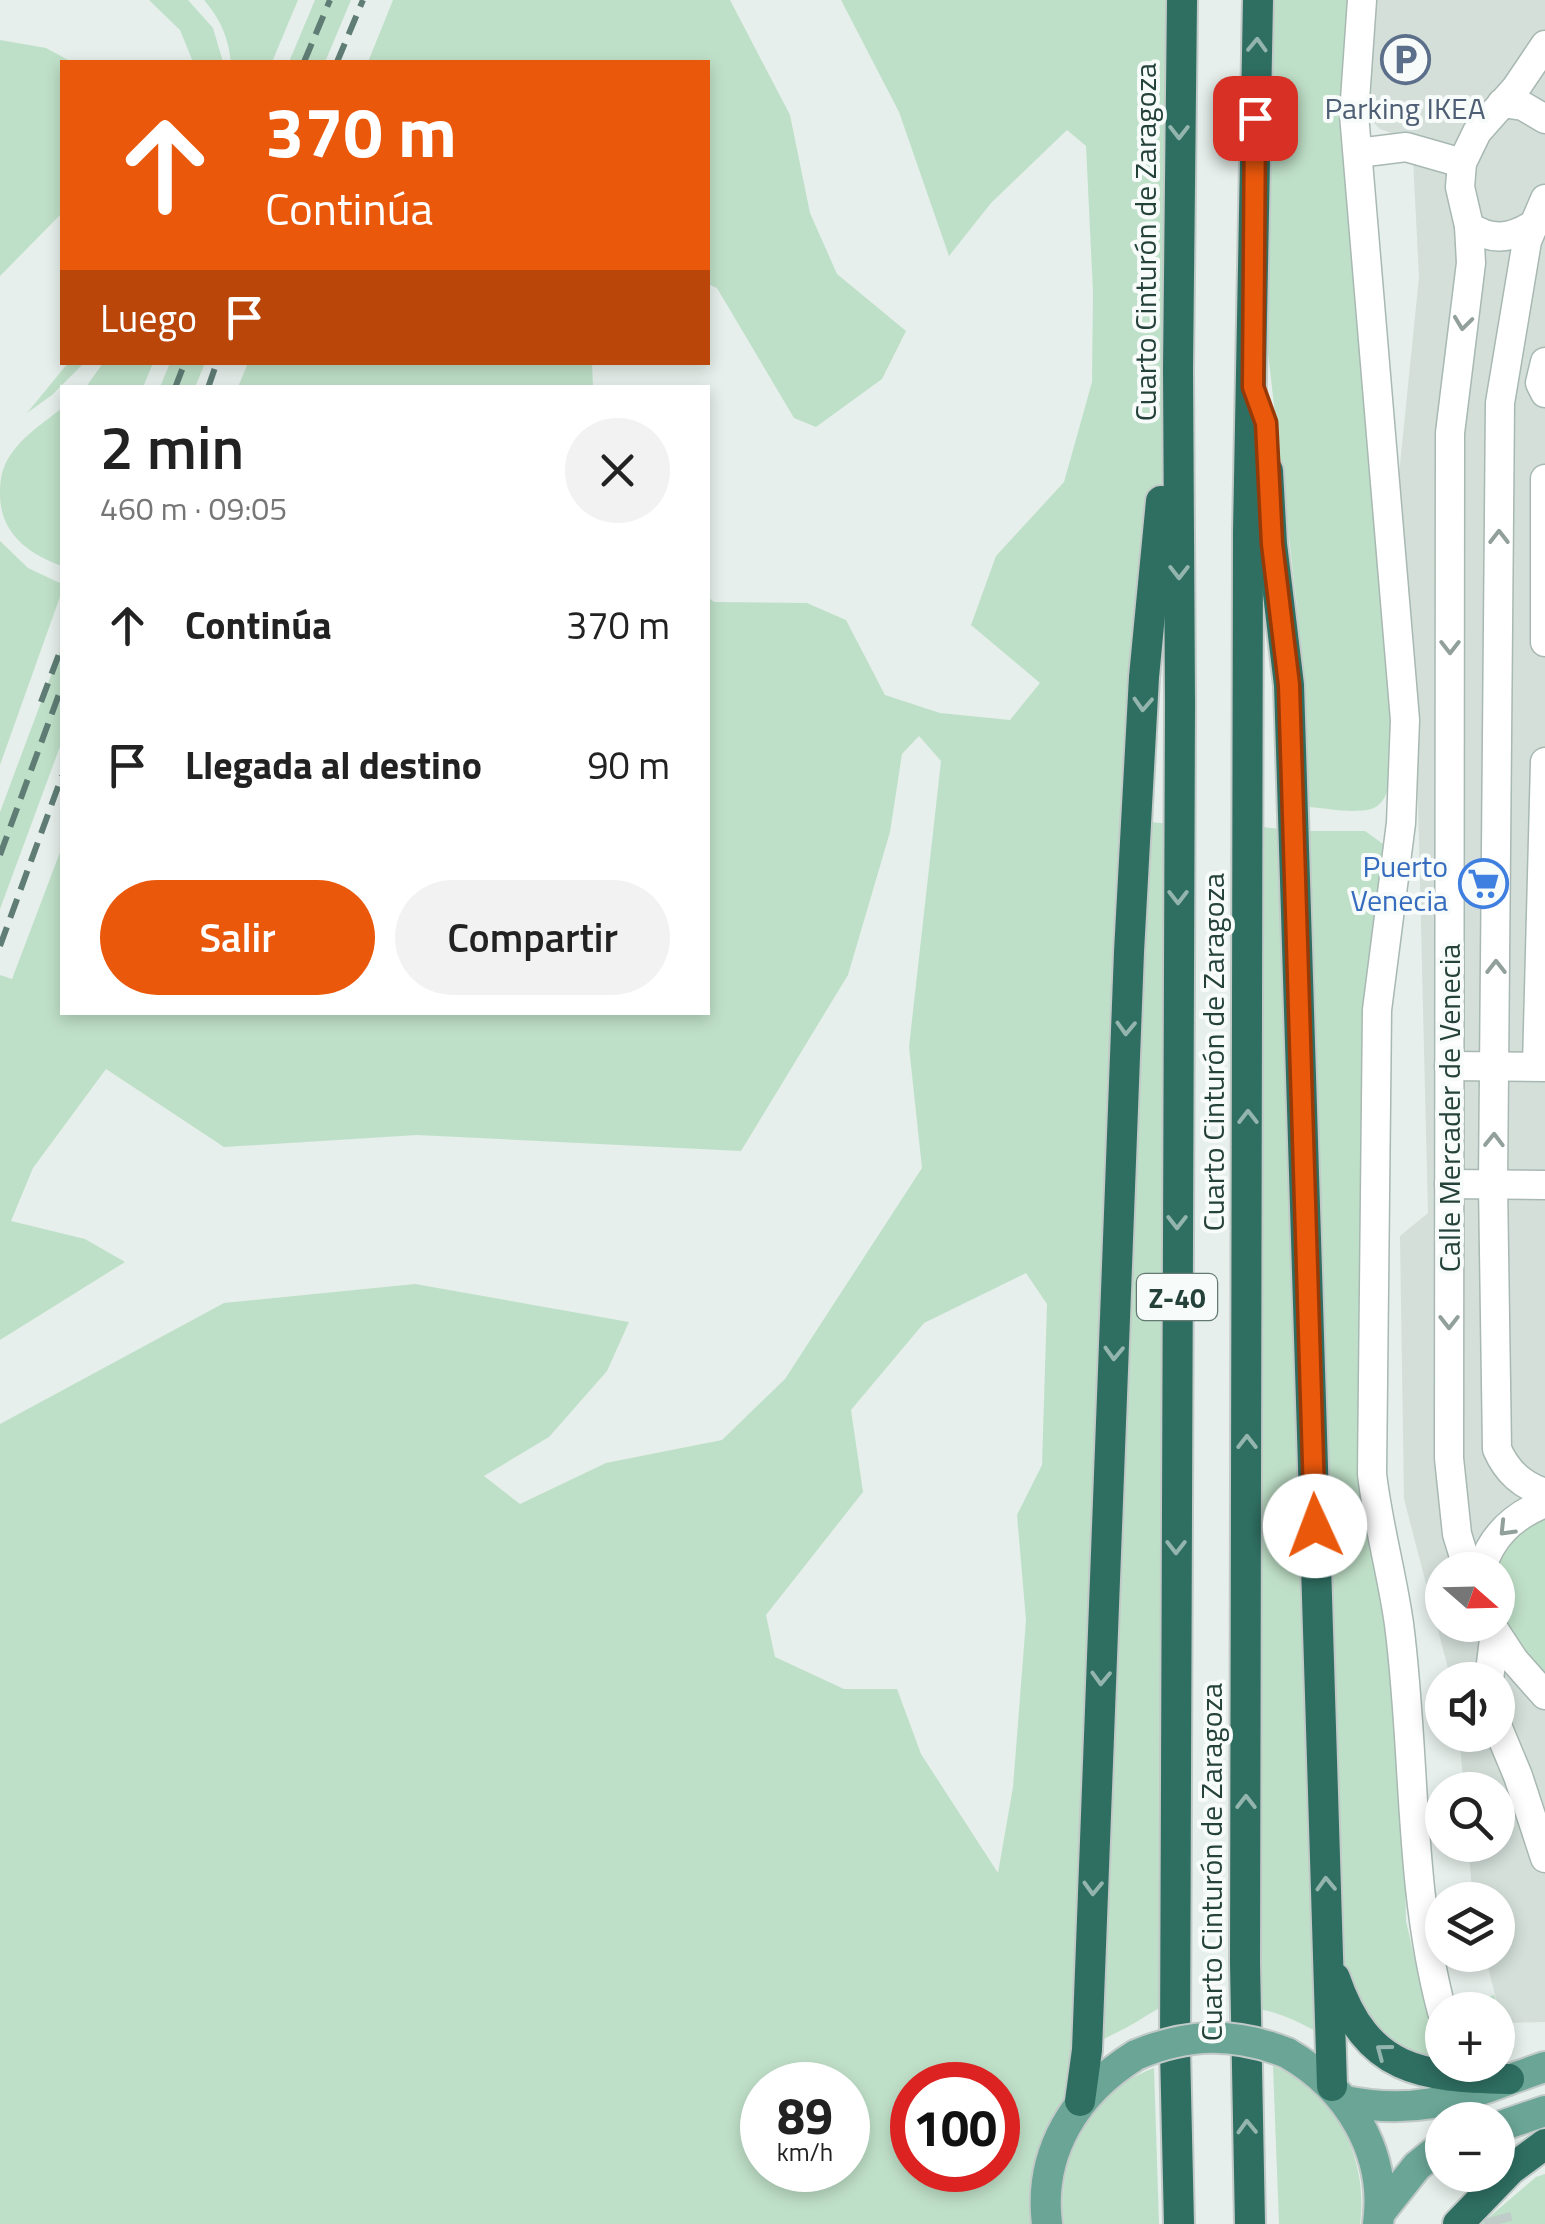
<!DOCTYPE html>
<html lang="es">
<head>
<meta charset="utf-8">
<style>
	:root { --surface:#fff; --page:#f2f2f2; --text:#222; --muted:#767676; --accent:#ea580c }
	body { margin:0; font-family:"Titillium Web",sans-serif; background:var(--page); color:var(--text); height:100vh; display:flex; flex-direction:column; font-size:38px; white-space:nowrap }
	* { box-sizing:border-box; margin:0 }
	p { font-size:32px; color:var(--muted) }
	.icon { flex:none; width:55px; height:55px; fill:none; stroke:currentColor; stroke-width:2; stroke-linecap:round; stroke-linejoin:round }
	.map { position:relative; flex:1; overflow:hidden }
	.panel { position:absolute; left:60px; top:385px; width:650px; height:630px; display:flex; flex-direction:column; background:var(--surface); border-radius:0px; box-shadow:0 5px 15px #0003 }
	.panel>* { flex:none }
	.banner { position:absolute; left:60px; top:60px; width:650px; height:305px; border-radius:0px; box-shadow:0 5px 15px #0003; background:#ea580c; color:#fff; overflow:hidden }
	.needle { width:65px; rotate:110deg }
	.tools { position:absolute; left:1425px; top:1552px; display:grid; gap:20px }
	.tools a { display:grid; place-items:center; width:90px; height:90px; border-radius:50%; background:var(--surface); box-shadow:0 5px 15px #0003; font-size:50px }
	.speed { position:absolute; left:740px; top:2062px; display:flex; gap:20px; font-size:50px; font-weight:700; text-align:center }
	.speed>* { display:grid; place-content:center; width:130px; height:130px; border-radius:50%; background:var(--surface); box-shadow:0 5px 15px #0003; line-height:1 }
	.speed small { font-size:25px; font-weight:400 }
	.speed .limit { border:15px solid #d22; background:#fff; color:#111 }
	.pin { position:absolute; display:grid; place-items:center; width:85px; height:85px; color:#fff; margin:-42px; border-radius:20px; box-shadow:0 5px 15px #0006 }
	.me { position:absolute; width:110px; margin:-55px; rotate:358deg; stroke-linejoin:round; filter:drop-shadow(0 0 8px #0008) }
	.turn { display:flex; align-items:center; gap:35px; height:210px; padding:0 40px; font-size:45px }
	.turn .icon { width:130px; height:130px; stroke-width:2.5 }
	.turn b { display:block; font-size:70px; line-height:85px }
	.then { display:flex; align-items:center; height:95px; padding:0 40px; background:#0003; gap:20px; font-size:38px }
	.round { display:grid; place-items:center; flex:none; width:105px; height:105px; border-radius:52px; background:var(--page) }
	.headline { display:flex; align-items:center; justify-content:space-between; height:170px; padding:0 40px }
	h1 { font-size:60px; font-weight:600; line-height:75px }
	.button { display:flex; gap:20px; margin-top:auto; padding:20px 40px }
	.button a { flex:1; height:115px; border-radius:60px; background:var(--accent); color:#fff; font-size:40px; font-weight:600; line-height:115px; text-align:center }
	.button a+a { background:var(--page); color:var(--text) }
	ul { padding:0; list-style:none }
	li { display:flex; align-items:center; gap:30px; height:140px; padding:0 40px }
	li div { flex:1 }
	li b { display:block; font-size:38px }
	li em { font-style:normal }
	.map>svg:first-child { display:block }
	.built { fill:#d4dfda; fill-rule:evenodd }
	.green { fill:#bfe0c8; fill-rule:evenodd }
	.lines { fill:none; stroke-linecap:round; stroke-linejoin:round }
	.minor-tunnel { stroke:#bfccc8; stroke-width:28; stroke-dasharray:28 14; stroke-linecap:butt }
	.minor-casing { stroke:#a8b8b2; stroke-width:31 }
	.major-casing { stroke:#c2cac8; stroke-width:34 }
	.highway-casing { stroke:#c2cac8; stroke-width:34 }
	.minor { stroke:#fff; stroke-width:28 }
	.major { stroke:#6aa596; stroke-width:30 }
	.highway { stroke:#2f6f62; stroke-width:30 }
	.rail { stroke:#5f7d75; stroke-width:6; stroke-dasharray:20 10; stroke-linecap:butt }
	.major-bridge-casing { stroke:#c2cac8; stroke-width:34; stroke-linecap:butt }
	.major-bridge { stroke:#6aa596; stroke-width:30 }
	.oneway { stroke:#93b5ae }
	.oneway2 { stroke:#92a09c }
	.route-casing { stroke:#983908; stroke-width:25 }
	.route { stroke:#ea580c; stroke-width:18 }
	.labels { text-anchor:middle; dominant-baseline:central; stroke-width:8; stroke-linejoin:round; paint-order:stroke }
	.shield { fill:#f7fbf9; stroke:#637a73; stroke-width:2.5 }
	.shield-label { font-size:28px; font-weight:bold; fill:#24423a }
	.service-label { font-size:30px; fill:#4e5e75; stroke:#f7fbf9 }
	.street-label { font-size:30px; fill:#24423a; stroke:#f7fbf9 }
	.shop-label { font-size:30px; fill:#366cbe; stroke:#f7fbf9; text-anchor:end }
</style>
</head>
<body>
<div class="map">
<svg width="1545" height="2224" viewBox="0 0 1545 2224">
	<rect width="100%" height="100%" fill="#e6efeb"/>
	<path class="built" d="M1371,0H1545V2022L1502,2023L1485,1955H1498V1900H1473L1468,1845H1498V1790H1464L1459,1735H1498V1680H1451L1404,1499L1400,1236L1428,1213L1416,722L1397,494L1419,277L1412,140L1380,129L1358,107ZM1442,1570H1498V1625H1442Z"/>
	<g class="green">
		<path d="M149,0H188L213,28L223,62H193L180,30Z"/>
		<path d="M204,0H298L272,62H231C228,37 221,20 204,0Z"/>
		<path d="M315,0H351L325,62H289Z"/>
		<path d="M393,0H730L790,115L810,213L837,274L906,331L882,379L816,427L794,418L717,288L708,284V62H368Z"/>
		<path d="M841,0H1182L1161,502L1142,821L1178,825L1175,2002C1158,2007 1147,2016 1131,2025C1115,2034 1101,2039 1087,2050L1047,2224H0V1424L224,1303L415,1284L629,1322L607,1371L549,1437L484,1476L520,1504L606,1463L722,1440L785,1379L922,1168L909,1047L941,761L919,736L902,754L890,832L848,975L741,1151L417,1135L224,1147L106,1069L33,1168L11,1221L85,1239L125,1262L0,1340V975L12,979L62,847V1012H708V597L714,602L807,603L846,620L885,695L940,713L1010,720L1040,683L971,625L996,556L1064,482L1092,382L1093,292L1086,146L1067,130L991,203L949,256L899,112ZM1026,1273L1047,1304L1042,1465L1017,1515L1026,1620L1013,1787L998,1873L921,1754L897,1689H844L775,1657L766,1615L863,1492L851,1410L924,1323ZM762,2085H848V2170H762ZM912,2085H998V2170H912Z"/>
		<path d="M1258,0H1355L1392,708C1392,733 1400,801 1371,809C1352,814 1327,808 1308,807L1297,608L1254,229Z"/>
		<path d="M0,40L46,48L72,62H62V213L0,276Z"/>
		<path d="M68,363H84L52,395L27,413Z"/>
		<path d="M103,363V362L153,363L143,387H86Z"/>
		<path d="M170,363H205L195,387H160Z"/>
		<path d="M248,363H592L593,387H238Z"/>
		<path d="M62,408V566C28,554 0,533 0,494C0,476 3,464 14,450C27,433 46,421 62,408Z"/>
		<path d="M0,541L28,568L62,584V591L0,765Z"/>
		<path d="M62,646V741L0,909V812Z"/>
		<path d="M1248,825L1294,831H1365L1383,844L1385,866L1372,1442L1402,1658L1406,1921L1422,1991L1442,2048V2064L1402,2047L1368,2017L1330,2039C1302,2024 1278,2009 1246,2008Z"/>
		<path d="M1545,1509V1682L1498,1619V1570H1489L1491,1560Z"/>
		<path d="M1494,1995L1512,2053L1498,2059V2010H1458Z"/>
		<path d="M1273,2066C1335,2089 1369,2160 1360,2224H1279Z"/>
		<path d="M1154,2068L1159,2224H1064C1056,2157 1088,2092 1154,2068Z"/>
		<path d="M1545,2174V2224H1481L1536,2177Z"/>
	</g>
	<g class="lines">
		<g class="minor-tunnel">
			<path d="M1459,2073L1471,2120"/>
			<path d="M1486,2175L1499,2224"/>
		</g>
		<defs>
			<g id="minor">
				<path d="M1362,0L1354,114L1405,720L1401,823L1377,1010L1372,1474C1378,1525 1392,1574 1399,1624C1416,1754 1408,1884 1442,2012"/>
				<path d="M1502,103L1523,106L1545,119"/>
				<path d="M1358,153L1406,147L1462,163"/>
				<path d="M1545,199L1527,241L1500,403L1493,1184L1497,1449C1507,1472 1522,1485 1545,1493"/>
				<path d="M1469,226C1491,241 1509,239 1531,226"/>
				<path d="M1545,362L1540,383L1545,393"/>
				<path d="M1545,479V642"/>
				<path d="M1449,1066L1545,1067"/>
				<path d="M1537,1066L1545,762"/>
				<path d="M1449,1184L1545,1185"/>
				<path d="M1468,1570L1457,1534L1449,1458L1450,433L1471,263L1469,226L1460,187L1462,163L1477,132L1516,88L1545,45"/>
				<path d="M1481,1570C1491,1536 1513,1516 1545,1503"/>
				<path d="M1491,1625L1514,1660L1545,1695"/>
				<path d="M1489,1680L1495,1631"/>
				<path d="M1498,1728L1518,1776L1545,1858"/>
			</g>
			<g id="major">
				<path d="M1287,2053C1348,2088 1388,2152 1378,2224"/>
				<path d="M1345,2101C1427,2118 1470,2092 1545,2067"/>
				<path d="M1498,2127L1545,2111"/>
				<path d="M1379,2214L1417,2166L1442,2146"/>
				<path d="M1047,2224C1038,2152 1076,2092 1136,2055"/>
			</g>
			<g id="highway">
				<path d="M1268,471L1272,544L1289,685L1332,2086"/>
				<path d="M1335,1978C1367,2072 1421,2077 1509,2079"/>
				<path d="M1080,2101L1087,2050L1129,952L1144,677L1161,501"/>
				<path d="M1179,2224L1175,2049L1180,702L1178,369L1182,0"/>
				<path d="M1250,2224L1245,1963L1248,532L1258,0"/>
				<path d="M1458,2224L1510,2170L1545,2144"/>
			</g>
		</defs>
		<use href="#minor" class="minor-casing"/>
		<use href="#major" class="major-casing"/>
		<use href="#highway" class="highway-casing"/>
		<use href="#minor" class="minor"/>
		<use href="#major" class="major"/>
		<use href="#highway" class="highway"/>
		<g class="rail">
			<path d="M304,62L330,0"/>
			<path d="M337,62L363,0"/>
			<path d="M175,388L185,362"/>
			<path d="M208,388L217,362"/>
			<path d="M41,702L62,646"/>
			<path d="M0,855L62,686"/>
			<path d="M0,946L62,776"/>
		</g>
		<defs>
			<path id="major-bridge" d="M1136,2055C1188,2033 1234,2032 1287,2053"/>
		</defs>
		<use href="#major-bridge" class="major-bridge-casing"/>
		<use href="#major-bridge" class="major-bridge"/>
	</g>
	<defs><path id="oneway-chevron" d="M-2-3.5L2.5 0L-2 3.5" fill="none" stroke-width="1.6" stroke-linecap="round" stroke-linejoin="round" transform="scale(2.5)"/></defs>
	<g class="oneway">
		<use href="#oneway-chevron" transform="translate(1257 45) rotate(-88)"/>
		<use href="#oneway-chevron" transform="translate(1179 132) rotate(90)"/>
		<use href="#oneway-chevron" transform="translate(1179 572) rotate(90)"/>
		<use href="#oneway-chevron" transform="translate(1143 704) rotate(93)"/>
		<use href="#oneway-chevron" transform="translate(1178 897) rotate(90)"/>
		<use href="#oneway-chevron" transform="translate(1126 1028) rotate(92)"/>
		<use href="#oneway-chevron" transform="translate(1248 1117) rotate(-90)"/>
		<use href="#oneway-chevron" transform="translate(1177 1222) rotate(90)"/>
		<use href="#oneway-chevron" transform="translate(1114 1353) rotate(92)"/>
		<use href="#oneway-chevron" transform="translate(1247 1442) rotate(-90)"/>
		<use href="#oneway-chevron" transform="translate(1176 1547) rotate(90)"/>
		<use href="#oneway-chevron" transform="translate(1101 1678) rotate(92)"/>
		<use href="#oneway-chevron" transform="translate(1246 1802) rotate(-90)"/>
		<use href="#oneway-chevron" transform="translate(1326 1884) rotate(-92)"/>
		<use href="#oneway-chevron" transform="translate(1093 1888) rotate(92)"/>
		<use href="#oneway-chevron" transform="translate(1383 2051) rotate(-143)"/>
		<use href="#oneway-chevron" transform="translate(1247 2127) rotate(-92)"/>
	</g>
	<g class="oneway2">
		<use href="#oneway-chevron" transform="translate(1463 323) rotate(97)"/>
		<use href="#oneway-chevron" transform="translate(1499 537) rotate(-90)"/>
		<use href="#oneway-chevron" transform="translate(1450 647) rotate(90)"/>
		<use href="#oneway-chevron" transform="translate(1496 967) rotate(-90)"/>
		<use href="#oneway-chevron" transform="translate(1494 1140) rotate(-89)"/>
		<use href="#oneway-chevron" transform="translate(1449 1322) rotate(90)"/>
		<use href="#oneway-chevron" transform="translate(1506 1529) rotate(134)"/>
	</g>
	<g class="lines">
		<defs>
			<path id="route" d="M1255,118L1253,387L1266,423L1272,544L1289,685L1315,1526"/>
		</defs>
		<use href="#route" class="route-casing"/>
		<use href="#route" class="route"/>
	</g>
	<defs>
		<symbol id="parking-ring" viewBox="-11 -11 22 22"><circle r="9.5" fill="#f7fbf9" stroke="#5c6f8a" stroke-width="1.5"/><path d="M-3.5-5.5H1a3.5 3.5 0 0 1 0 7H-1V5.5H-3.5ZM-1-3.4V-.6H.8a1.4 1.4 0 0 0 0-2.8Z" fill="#5c6f8a"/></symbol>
		<symbol id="supermarket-ring" viewBox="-11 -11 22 22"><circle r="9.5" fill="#f7fbf9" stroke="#3f7fe0" stroke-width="1.5"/><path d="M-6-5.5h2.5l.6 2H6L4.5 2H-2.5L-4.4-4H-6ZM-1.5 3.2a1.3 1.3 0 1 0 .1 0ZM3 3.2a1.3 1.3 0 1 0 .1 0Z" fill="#3f7fe0"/></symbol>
	</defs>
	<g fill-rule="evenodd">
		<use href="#parking-ring" x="1378" y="32" width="55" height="55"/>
		<use href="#supermarket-ring" x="1456" y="856" width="55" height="55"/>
	</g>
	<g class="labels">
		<rect class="shield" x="1137" y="1274" width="80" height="46" rx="8"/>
		<g class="shield-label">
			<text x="1177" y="1297">Z-40</text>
		</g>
		<g class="service-label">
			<text x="1405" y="108">Parking IKEA</text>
		</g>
		<g class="street-label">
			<text transform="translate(1145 242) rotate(-90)">Cuarto Cinturón de Zaragoza</text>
			<text transform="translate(1213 1052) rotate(-90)">Cuarto Cinturón de Zaragoza</text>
			<text transform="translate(1449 1108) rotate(-90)">Calle Mercader de Venecia</text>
			<text transform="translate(1211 1862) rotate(-90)">Cuarto Cinturón de Zaragoza</text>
		</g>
		<g class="shop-label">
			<text x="1448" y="866">Puerto<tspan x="1448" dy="34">Venecia</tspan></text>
		</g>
	</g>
</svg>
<div class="tools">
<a><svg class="needle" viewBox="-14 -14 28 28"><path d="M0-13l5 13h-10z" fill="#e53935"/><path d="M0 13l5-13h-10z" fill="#767676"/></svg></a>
<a><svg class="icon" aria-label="sound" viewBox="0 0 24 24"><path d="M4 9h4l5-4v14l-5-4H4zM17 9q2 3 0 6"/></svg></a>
<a><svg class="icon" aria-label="search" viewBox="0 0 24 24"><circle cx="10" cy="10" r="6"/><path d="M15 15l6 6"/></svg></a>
<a><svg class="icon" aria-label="layers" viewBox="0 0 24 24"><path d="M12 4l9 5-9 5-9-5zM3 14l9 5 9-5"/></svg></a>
<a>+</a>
<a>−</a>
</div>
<div class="speed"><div>89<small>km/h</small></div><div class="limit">100</div></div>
<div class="pin" style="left:1255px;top:118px;background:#d93025"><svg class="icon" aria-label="arrive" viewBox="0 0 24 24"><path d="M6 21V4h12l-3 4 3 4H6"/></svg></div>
<svg class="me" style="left:1315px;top:1526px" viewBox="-20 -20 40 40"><circle r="19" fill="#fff"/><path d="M0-13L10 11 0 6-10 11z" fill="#ea580c"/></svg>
<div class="banner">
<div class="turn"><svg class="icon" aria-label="ahead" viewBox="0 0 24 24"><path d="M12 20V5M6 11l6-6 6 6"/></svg><div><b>370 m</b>Continúa</div></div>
<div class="then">Luego<svg class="icon" aria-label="arrive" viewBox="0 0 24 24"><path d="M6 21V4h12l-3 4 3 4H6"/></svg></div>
</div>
<section class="panel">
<div class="headline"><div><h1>2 min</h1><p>460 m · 09:05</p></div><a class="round"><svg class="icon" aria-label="close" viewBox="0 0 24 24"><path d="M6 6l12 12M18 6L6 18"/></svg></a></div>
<ul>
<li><svg class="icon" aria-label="ahead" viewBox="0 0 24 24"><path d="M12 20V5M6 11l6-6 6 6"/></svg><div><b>Continúa</b></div><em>370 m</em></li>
<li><svg class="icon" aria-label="arrive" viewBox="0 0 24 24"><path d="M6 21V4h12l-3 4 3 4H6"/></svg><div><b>Llegada al destino</b></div><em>90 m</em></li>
</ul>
<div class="button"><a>Salir</a><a>Compartir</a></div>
</section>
</div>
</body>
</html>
